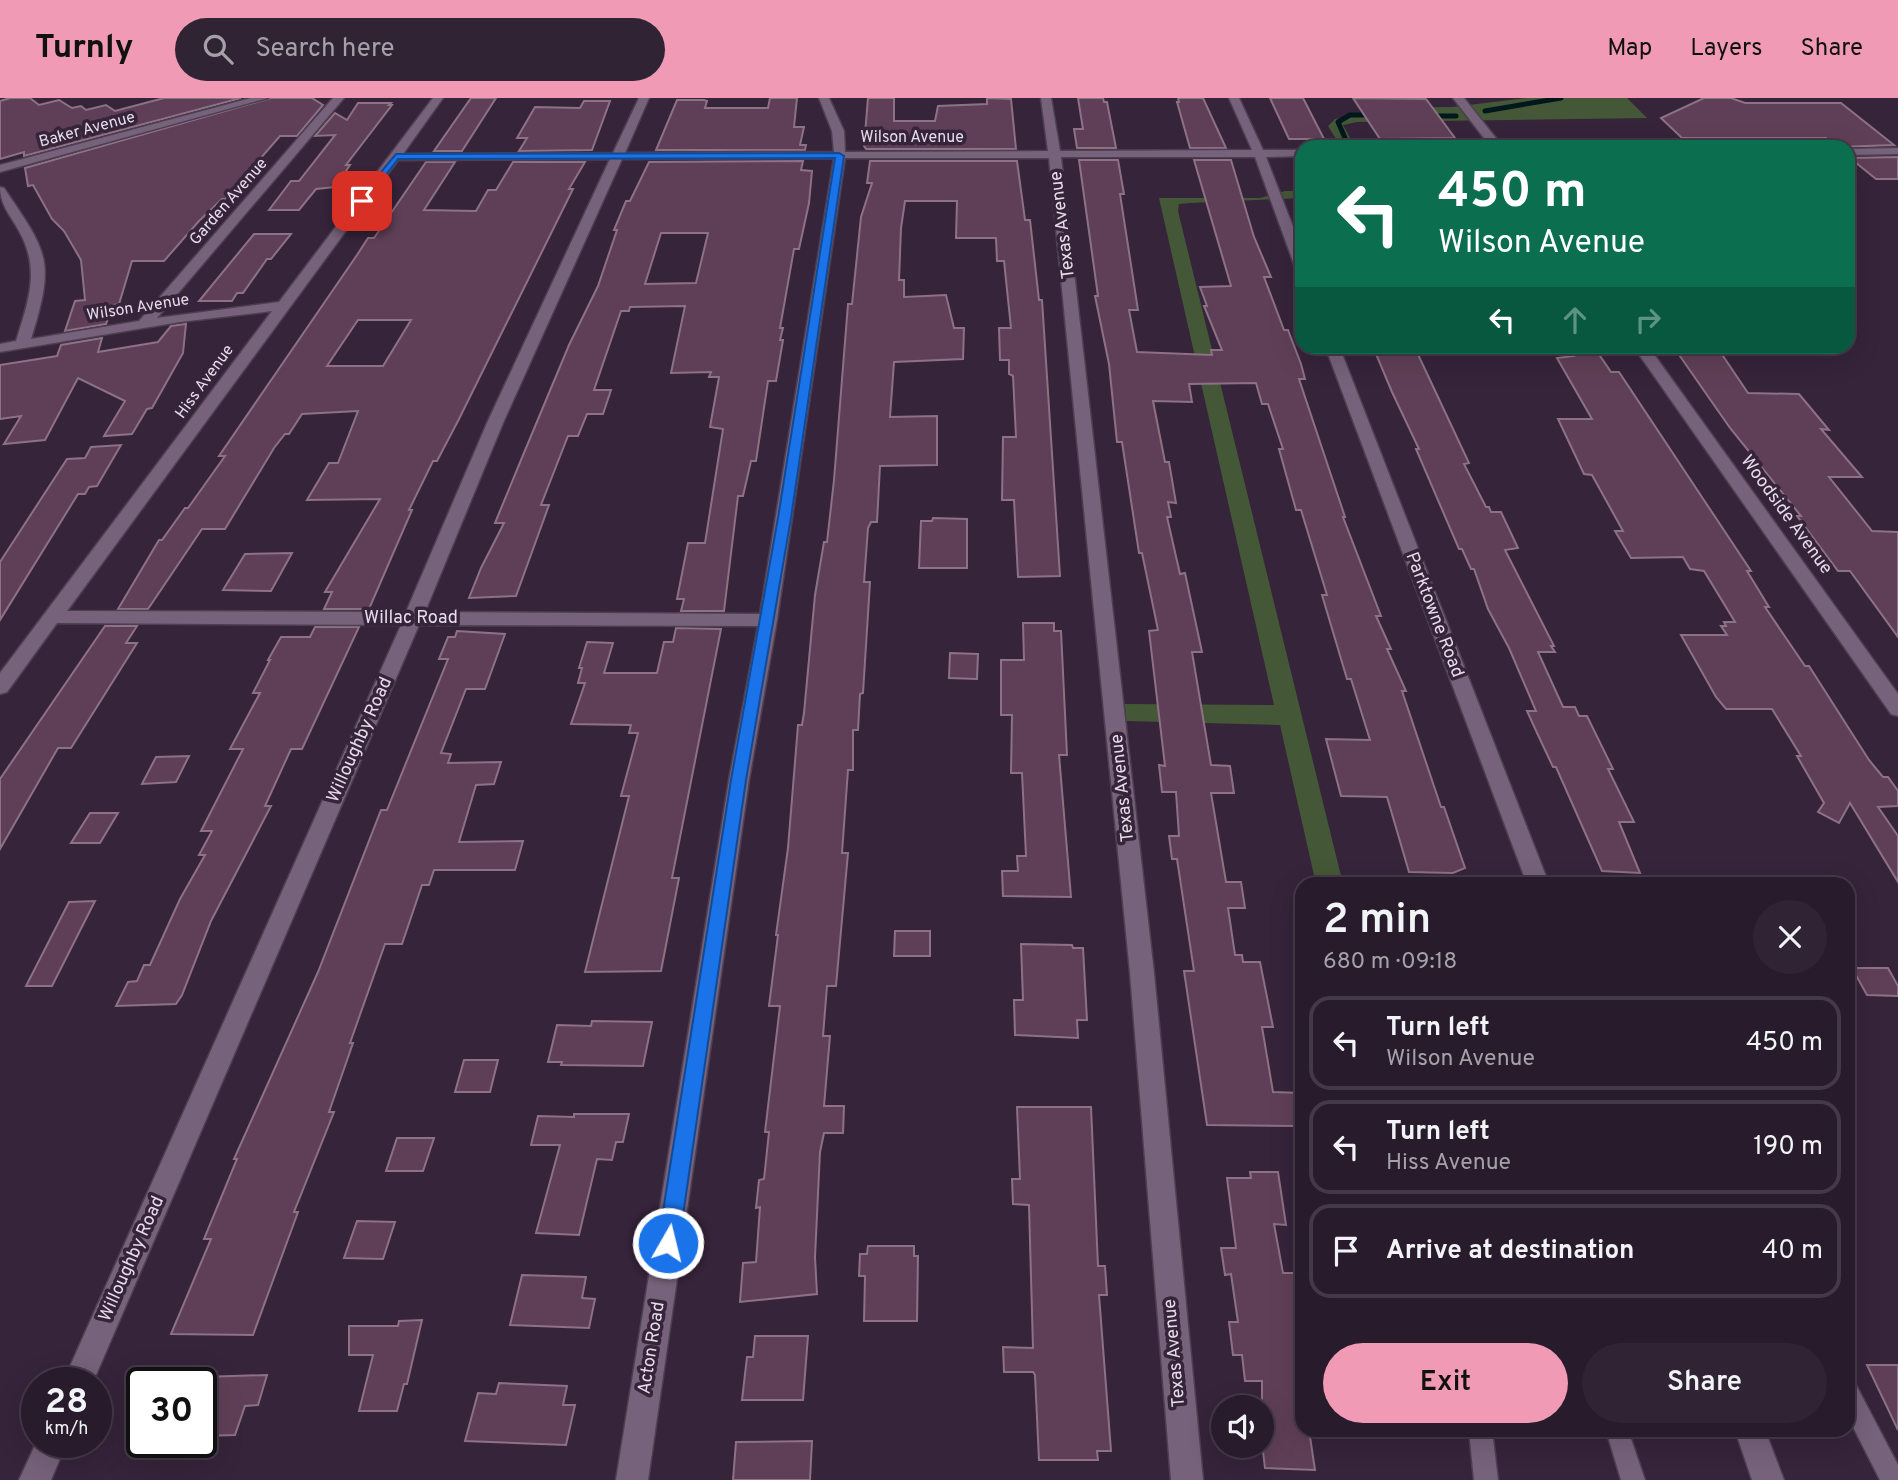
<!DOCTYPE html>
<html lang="en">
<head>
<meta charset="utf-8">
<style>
	:root { --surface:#281b2c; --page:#302434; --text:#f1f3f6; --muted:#a5a1a9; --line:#443948; --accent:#f09ab5 }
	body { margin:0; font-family:Overpass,sans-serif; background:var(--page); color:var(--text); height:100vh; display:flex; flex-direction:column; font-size:26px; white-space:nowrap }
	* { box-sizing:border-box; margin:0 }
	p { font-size:23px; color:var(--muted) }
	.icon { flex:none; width:38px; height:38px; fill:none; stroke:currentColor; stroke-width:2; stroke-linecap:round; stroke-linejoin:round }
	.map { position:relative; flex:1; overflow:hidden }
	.drawer { position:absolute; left:1295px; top:779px; width:560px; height:560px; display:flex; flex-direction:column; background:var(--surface); border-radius:21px; box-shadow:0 7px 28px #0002,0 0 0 2px var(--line) }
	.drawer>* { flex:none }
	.top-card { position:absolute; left:1295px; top:42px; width:560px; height:214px; border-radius:21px; box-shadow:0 7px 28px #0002,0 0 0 2px var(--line); background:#0b6e4f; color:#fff; overflow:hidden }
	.tools { position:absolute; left:1211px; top:1297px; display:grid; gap:14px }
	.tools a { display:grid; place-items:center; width:63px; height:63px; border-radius:50%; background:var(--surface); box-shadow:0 7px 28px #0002,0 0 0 2px var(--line); font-size:35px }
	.speed { position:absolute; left:21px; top:1269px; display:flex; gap:14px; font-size:35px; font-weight:700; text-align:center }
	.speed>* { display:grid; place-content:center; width:91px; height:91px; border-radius:50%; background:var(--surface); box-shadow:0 7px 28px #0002,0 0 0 2px var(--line); line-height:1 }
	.speed small { font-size:18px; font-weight:400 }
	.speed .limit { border:4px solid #111; border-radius:10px; background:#fff; color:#111 }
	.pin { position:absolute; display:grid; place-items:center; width:60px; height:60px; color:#fff; margin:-30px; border-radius:14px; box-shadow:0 4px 10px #0006 }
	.me { position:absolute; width:77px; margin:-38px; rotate:8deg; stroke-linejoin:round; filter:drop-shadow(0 0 5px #0008) }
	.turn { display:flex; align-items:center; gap:24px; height:147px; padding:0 28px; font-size:32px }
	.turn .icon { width:91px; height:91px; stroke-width:2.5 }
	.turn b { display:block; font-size:49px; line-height:60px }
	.lanes { display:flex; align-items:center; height:66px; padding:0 28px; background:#0003; justify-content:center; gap:35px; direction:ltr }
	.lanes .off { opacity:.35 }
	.round { display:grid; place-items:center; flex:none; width:74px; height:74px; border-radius:37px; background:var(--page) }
	.summary { display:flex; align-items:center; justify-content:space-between; height:119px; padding:0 28px }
	h1 { font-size:42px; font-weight:600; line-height:52px }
	.cta { display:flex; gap:14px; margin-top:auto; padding:14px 28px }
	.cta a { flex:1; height:80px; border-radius:42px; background:var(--accent); color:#111; font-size:28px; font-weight:600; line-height:80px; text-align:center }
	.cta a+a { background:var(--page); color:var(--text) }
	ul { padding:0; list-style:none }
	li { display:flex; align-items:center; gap:21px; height:94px; margin:0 14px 10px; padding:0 14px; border:4px solid var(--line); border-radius:21px }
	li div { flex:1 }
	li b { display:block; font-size:26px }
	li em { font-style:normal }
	header { display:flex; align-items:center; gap:42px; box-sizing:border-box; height:98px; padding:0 35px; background:var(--accent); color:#111 }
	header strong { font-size:33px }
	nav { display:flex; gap:38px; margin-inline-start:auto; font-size:24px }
	.search { width:490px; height:63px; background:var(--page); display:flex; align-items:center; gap:18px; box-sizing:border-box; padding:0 24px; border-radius:38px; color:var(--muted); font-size:26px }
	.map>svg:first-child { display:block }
	.green { fill:#445736 }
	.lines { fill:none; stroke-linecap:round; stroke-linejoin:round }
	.stream { stroke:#00181b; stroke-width:5 }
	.building { fill:#5f3f57; stroke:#8d7185; stroke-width:2; fill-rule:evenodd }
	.lane-casing { stroke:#4d3f51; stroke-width:3 }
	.street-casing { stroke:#4d3f51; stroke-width:3 }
	.lane { fill:#76627b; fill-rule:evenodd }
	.street { fill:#76627b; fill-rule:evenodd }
	.route { fill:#1a73e8; stroke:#114b97; stroke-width:2 }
	.labels { text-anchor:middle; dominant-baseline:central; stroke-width:7; stroke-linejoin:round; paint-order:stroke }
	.far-street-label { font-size:16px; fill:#e7dcea; stroke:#36243a }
	.street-label { font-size:18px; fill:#e7dcea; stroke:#36243a }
</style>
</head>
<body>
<header>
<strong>Turnly</strong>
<div class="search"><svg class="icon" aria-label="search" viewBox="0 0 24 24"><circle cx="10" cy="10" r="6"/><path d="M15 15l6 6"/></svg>Search here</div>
<nav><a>Map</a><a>Layers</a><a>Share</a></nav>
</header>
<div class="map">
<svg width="1898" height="1382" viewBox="0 0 1898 1382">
	<rect width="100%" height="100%" fill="#36243a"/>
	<g class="green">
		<path d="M1527,0H1627L1647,20L1357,24L1343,27L1355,49H1341L1328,28L1335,21L1365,17L1362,10L1452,9Z"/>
		<path d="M1285,93H1302V100L1191,105L1179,106L1178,113L1343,786H1316L1280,627L1126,623L1125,606L1274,607L1159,100H1260Z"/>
	</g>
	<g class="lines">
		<g class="stream">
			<path d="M1485,13L1561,0"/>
			<path d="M1428,18H1456"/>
			<path d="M1349,49L1338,24L1350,17H1375"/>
		</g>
	</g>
	<g class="building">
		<path d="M10,0H30L39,7L59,2L72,10L81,8L86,12L106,7L115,13L164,0H241L24,58V54L0,61V3Z"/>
		<path d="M271,0H312L323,7L297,38H280L225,101H222L199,123L164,163H132L119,206L113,207L106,226L65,233L75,203L85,202L81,162L64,133L52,121L33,87L28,88L25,70Z"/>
		<path d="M471,0H496L462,53H434Z"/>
		<path d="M770,0H797L794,29H804L800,47H806L805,52H656L677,2H704L707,3L705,10H768Z"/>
		<path d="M868,0H894V23H935L938,8L987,6V0L1011,1L1016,51H866L864,48Z"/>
		<path d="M1078,0H1103L1104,4H1107L1116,50H1077L1074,31H1083Z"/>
		<path d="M1178,0H1203L1226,50H1190L1177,4H1179Z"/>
		<path d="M1270,0H1303L1324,41H1289Z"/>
		<path d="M1353,0L1426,1L1455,40L1380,41Z"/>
		<path d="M1704,0H1731L1745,5H1841L1894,47L1837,49L1826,40H1682L1661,20Z"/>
		<path d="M584,3H610L592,52L519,53L527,40H517L535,9L580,10Z"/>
		<path d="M358,5H391L389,7H392L346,67H350L335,89L316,91L299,112H269L291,83H299L335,37L315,38L335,15L347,22Z"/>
		<path d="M1898,59V81H1876L1850,60Z"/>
		<path d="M1079,62H1118L1124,96H1120L1138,212H1129L1137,254L1212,257L1211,252H1222L1204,208H1207L1200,189L1231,188L1194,62H1231L1254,139L1271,179H1264L1284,232H1288L1301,266L1305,281H1299L1345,419H1343L1381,518H1376L1391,551H1387L1406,593H1402L1441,709H1444L1465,770L1453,775L1409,774L1387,699L1341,698L1326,641L1370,642L1351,581H1347L1322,497H1327L1301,412H1296L1279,351H1283L1268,306H1262L1256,285L1189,286L1192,304L1153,303L1165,364H1169L1176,405L1168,404L1171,419H1167L1180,476L1185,475L1202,554H1192L1211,667L1230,668L1234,695H1211L1226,784H1241L1245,810H1228L1235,857H1242L1243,864H1260L1273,929H1262L1273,994L1302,995V1028L1207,1027L1184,873H1194L1177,761H1172L1169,738H1179L1176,694H1162L1159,667L1165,668L1149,533L1158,532L1142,455H1139L1122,344H1117L1109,266L1095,198H1098Z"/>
		<path d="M803,63L801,72L812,73L809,105L799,151H794L780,230H783L780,242H783L776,283H768L756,363H751L743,398H738L724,513H681L684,501H677L688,445H705L723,331L710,329L719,279H709L711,274L671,275L685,208L630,209L629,213H621L594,292H611L603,316H587L578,338H568L541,407H549L516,498L469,500L481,470L504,425H495L521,362L569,247L598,188L617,132H614L626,103H630L649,64ZM661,135H708L696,185L645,186Z"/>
		<path d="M870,63H1017L1025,122H1030L1039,202H1042L1060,478L1018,479L1014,402H1002L1003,339H1016L1013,278L1009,276V262H1000L999,230H1011L1004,163H997L996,140H956L957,103H905L901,130L899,182H904V199L946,197L954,230H964L963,261L894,264L890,319L937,318V367L880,368L877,424H871L868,430L864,484H870L863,595L860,596L858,632H853V672H848L842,755H848L836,888H827L823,938H830L824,1008H844L843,1035H824L820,1054L815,1159L817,1196L740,1204L743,1165L756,1164L760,1109L756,1110L759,1082L764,1081L769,1034H765L780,908H769L778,837H776L788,750L798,627H802L804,615L815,497L824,444H827L834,382L848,206H852L861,119L872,85H867Z"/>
		<path d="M426,64H455L424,112L476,113L488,92H496L513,64H585L569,91H573L459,321L437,363H433L409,412H412L369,511H324L332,494H325L380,401L307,402L329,365H338L358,313L302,316L289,336H285L274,350L225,431H202L148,511H118L159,442H162L185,410H188L225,358H219L357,157L368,140H374ZM358,222H411L383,268H327Z"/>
		<path d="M254,136H291L271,161H267L243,195H237L232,203H199Z"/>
		<path d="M186,226L183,255L152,310L147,311L132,336L104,338L125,303L78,280L45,342L4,346L21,318L0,321V267L57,258L61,247L102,240L98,254L158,244L171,228Z"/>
		<path d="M1569,248L1594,249L1611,274H1619L1751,473H1747L1769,509H1765L1805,568H1809L1869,662L1883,679H1888L1898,693V708L1878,709L1898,738V784L1850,705L1839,725L1818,714L1824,705L1797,658H1801L1772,611H1726L1716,599L1681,537H1727L1721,528H1726L1724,524H1735L1704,473L1690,471L1683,459L1631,460L1615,433H1623L1592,377L1584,376L1558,321H1592L1557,260L1574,258Z"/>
		<path d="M1387,249L1415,250L1469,365L1464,366L1486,409H1489L1491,414H1501L1518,450L1505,452L1554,548H1551L1555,554H1538L1563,609H1575L1579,618H1587L1613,671H1608L1634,724H1619L1640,775L1602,773L1556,669H1553L1538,637L1527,613H1536L1509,550L1488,511L1474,471H1471L1462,451H1459L1416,351H1419L1392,294L1376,256L1389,254Z"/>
		<path d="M1675,251H1709L1713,255H1721L1748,295L1799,296L1829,332L1821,331L1862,379H1829L1872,433L1898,434V539L1850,473H1838L1797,418H1801L1730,330Z"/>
		<path d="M121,347L97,388L89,389L85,396H78L0,522V464L67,361L85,360L91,349Z"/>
		<path d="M933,420L967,421V470H919L921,423H932Z"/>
		<path d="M292,455L271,493L223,492L245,456Z"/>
		<path d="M1023,525H1054V533H1061L1067,657H1059L1071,799L1003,798L1002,773H1018L1017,758H1026L1022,675H1011L1012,617H1001V562H1024Z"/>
		<path d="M105,528H137L126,545H137L71,650H58L0,751V681Z"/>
		<path d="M315,529H359L302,651H291L265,708H271L211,823L182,897L176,906L116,908L128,884L137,883L144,867H150L180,801L205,757H199L212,733H201L243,651H230L260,595H253L270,562H268L281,539H310Z"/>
		<path d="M676,530L721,531L672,780H679L661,873L585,874L629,698H621L638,635H629L631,627L571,626L585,585H578L582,570H579L587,544L613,545L604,575H657L664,544H673Z"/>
		<path d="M457,533L505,536L485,591H466L441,655L451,656L448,665L501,664L494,686L476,687L459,744L523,743L515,772H434L429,787H422L402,846H385L350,945H353L329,1014H334L294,1114H298L253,1237L171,1236L211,1141H204L237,1061H234L318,874L381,712H387L448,561H439L448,539H455Z"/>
		<path d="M950,555L978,556L977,581L949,580Z"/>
		<path d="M189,658L176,684L142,686L156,659Z"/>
		<path d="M90,715H118L100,745H71Z"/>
		<path d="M95,803L52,888H26L69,804Z"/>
		<path d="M895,833H930V858H894Z"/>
		<path d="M1021,846L1072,847L1073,850H1083L1087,922H1077L1078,940L1015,937L1014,902H1023Z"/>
		<path d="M1852,870H1888L1898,888V898L1867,897Z"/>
		<path d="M592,923L652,924L643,968L561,967L562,964H548L557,927L591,928Z"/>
		<path d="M464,962H498L490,994H455Z"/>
		<path d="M1017,1009H1091L1098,1168H1105L1107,1197H1099L1111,1353H1097L1098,1362H1039L1035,1277L1033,1274H1004L1003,1249L1033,1250L1029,1107L1013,1106L1012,1081H1020Z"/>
		<path d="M574,1016H629L623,1044H616L612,1062L597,1061L579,1137L536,1135L560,1047H531L538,1018L574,1019Z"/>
		<path d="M397,1040H434L423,1073H386Z"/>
		<path d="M1250,1074H1278L1286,1127L1274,1126L1283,1175H1302V1332H1309L1315,1372L1265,1370L1262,1345V1283H1245L1242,1257H1233L1229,1224H1238L1231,1176L1225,1177L1221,1150H1236L1227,1080H1251Z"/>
		<path d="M357,1123L395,1124L383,1161L344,1160Z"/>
		<path d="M868,1148H914V1158H918L917,1223H864L865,1178H859L860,1156H867Z"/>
		<path d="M522,1177L586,1179L582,1200L595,1201L589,1230L510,1227Z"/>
		<path d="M422,1222L407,1286H404L397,1313H359L373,1257H349V1228H398L399,1223Z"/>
		<path d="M755,1238H808L803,1302H742L747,1259H753Z"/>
		<path d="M1867,1267H1898V1332Z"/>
		<path d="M267,1277L258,1307L245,1308L235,1337L201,1338V1279Z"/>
		<path d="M499,1285L567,1288L563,1307H575L566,1347L465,1343L478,1295L496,1296Z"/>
		<path d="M812,1343L810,1382H733L736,1344Z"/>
	</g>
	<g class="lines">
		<defs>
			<g id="lane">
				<path d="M1848,1284L1856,1287L1898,1367V1382H1880L1848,1319Z"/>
				<path d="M1469,1332H1492L1498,1382H1474Z"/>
				<path d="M1606,1332H1628L1645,1382H1621Z"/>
			</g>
			<g id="street">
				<path d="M251,0H268L0,74V67Z"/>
				<path d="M333,0H344L157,220L279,204L433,0H443L403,56L613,55L639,0H649L625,55L834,54L832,33L819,0H829L844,33L845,54L1048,53L1041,0H1051L1060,53L1252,52L1229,0H1239L1263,52H1302V58L1266,59L1302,152V173L1295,169L1255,59H1061L1154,875L1203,1382H1171L1130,875L1049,60H845L777,522L749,682L648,1382H616L729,682L758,528L419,527L93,1284H63L401,527L57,525L7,594L0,596V575L272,213L180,224L0,254V246L16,243C28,204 41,172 19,133C11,118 0,107 0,89L4,90C49,156 55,163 31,241L139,223ZM834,60L760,516L425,514L503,325L622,61ZM610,61L487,325L406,514L67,513L398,62Z"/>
				<path d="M1453,0H1464L1503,49H1491Z"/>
				<path d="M1898,50V56L1848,57V51Z"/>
				<path d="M1325,248H1339L1549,786H1527Z"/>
				<path d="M1633,248H1648L1898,596V618L1891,616Z"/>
				<path d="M1735,1332H1765L1784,1382H1752Z"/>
				<path d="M37,1343L67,1344L51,1382H19Z"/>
			</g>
		</defs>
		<use href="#lane" class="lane-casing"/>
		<use href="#street" class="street-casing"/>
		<use href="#lane" class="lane"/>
		<use href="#street" class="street"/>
	</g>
	<path class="route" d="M839,55L844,58L791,420L746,682L679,1145L676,1152L668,1155L661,1152L658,1145L731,682L778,420L835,60L398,61L365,104L357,103L396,56Z"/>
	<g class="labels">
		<g class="far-street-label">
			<text transform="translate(87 32) rotate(-15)">Baker Avenue</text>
			<text x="912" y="40">Wilson Avenue</text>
			<text transform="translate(229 104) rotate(-49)">Garden Avenue</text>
			<text transform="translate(138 210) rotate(-9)">Wilson Avenue</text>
			<text transform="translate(205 284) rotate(-54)">Hiss Avenue</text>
		</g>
		<g class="street-label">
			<text transform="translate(1063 127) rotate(-97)">Texas Avenue</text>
			<text transform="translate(1786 417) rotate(54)">Woodside Avenue</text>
			<text transform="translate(1434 517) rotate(69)">Parktowne Road</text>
			<text x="411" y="520">Willac Road</text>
			<text transform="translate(360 642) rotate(-66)">Willoughby Road</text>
			<text transform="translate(1123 690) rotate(-96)">Texas Avenue</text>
			<text transform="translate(132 1161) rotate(-66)">Willoughby Road</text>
			<text transform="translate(652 1250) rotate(-81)">Acton Road</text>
			<text transform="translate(1175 1255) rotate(-95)">Texas Avenue</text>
		</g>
	</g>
</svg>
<div class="tools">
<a><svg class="icon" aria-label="sound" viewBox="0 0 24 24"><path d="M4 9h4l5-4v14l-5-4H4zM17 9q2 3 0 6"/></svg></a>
</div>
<div class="speed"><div>28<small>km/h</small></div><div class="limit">30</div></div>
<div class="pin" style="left:362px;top:103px;background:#d93025"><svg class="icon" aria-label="arrive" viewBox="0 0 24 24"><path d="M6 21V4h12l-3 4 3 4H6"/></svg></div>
<svg class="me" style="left:668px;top:1145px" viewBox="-20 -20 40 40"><circle r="17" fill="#1a73e8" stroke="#fff" stroke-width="3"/><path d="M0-11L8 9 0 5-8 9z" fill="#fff"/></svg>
<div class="top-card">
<div class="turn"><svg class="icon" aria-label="left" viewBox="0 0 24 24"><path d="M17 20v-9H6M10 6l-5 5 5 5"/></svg><div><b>450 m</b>Wilson Avenue</div></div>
<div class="lanes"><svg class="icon" aria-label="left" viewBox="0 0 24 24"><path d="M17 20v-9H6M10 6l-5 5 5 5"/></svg><svg class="icon off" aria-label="ahead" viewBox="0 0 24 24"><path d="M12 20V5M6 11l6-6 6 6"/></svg><svg class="icon off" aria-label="right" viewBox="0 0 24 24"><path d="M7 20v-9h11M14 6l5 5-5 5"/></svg></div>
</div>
<section class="drawer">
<div class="summary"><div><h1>2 min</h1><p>680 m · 09:18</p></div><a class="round"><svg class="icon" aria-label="close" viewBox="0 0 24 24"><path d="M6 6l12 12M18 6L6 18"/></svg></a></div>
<ul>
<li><svg class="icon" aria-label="left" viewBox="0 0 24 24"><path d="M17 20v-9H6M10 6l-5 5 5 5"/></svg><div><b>Turn left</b><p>Wilson Avenue</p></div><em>450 m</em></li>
<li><svg class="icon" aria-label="left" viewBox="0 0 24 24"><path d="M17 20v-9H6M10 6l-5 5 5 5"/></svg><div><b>Turn left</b><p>Hiss Avenue</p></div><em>190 m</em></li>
<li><svg class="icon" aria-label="arrive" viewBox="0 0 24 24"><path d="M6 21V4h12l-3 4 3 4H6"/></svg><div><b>Arrive at destination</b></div><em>40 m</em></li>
</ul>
<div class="cta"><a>Exit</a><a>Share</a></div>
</section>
</div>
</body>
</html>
